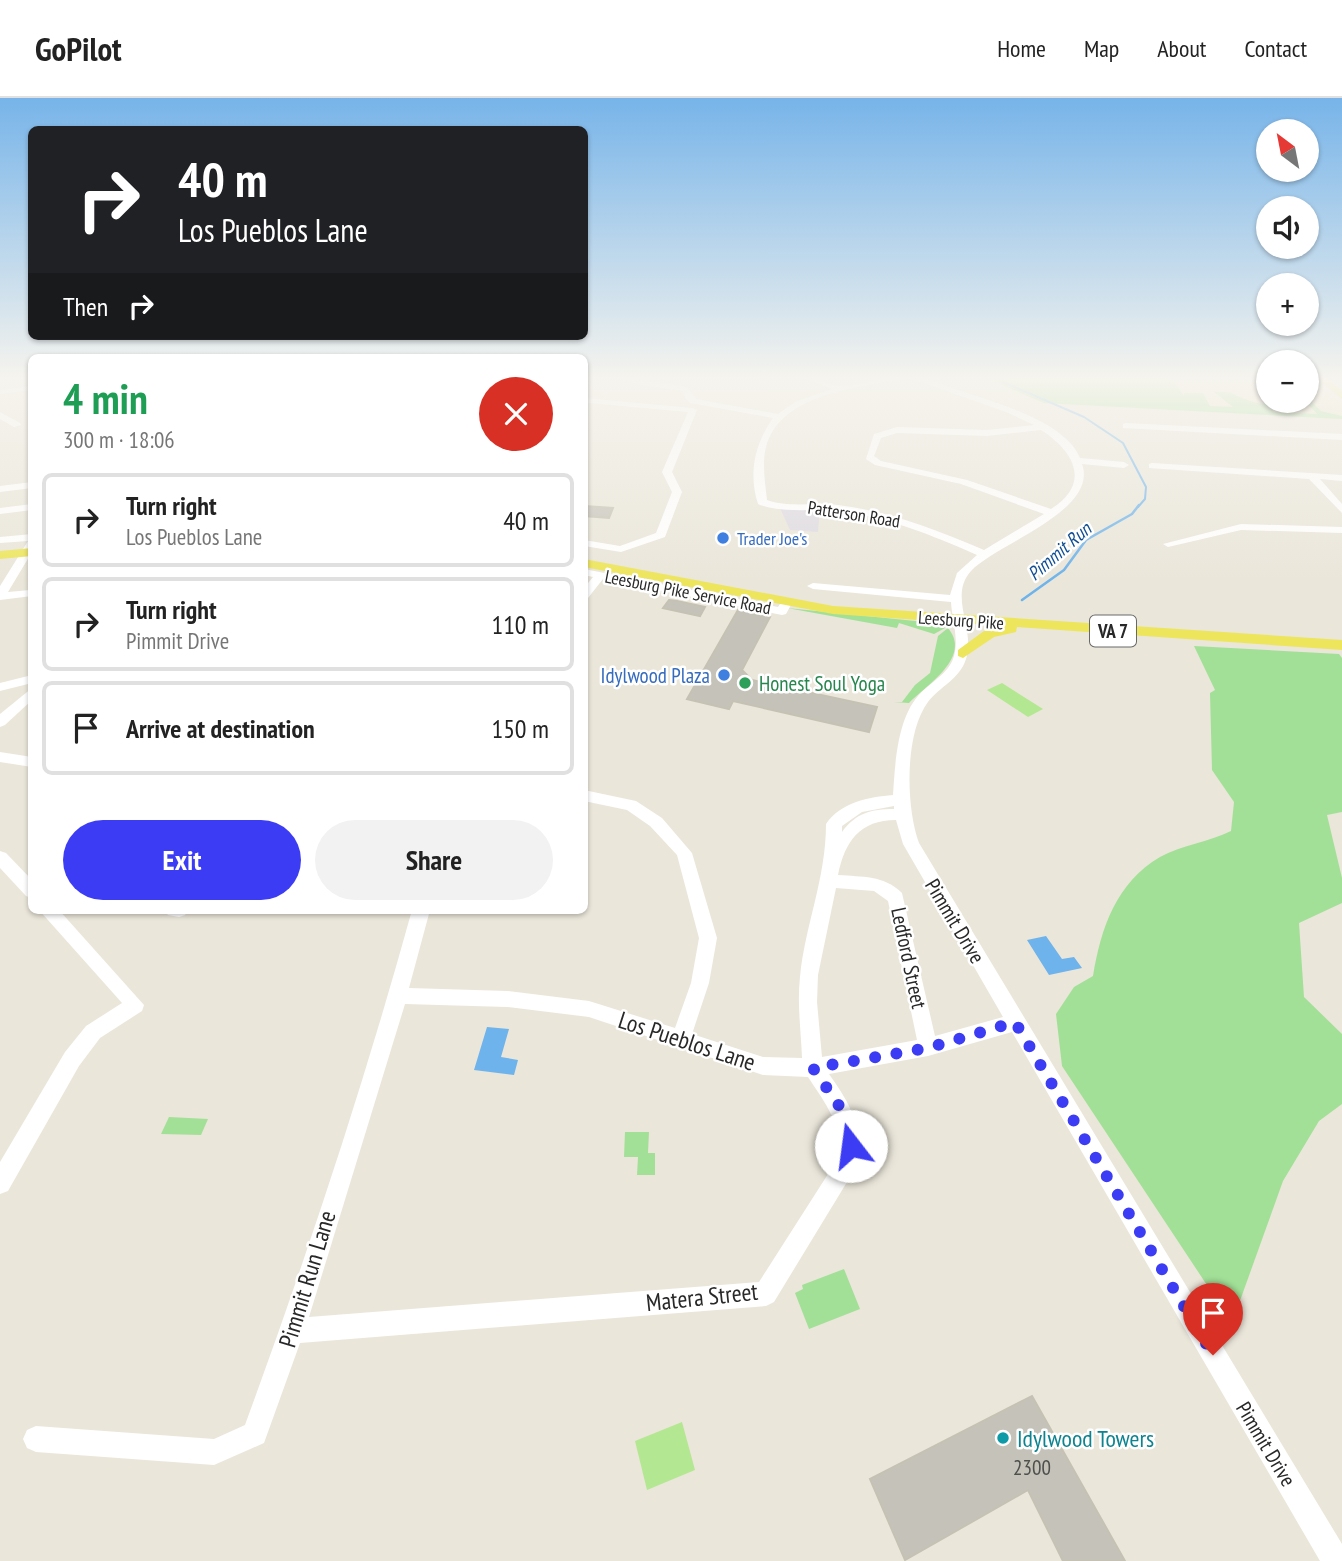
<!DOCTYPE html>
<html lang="en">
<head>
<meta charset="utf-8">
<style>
	:root { --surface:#fff; --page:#f2f2f2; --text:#222; --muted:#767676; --line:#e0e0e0; --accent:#3c3cf5 }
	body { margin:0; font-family:"PT Sans Narrow",sans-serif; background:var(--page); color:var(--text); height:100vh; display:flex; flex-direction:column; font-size:26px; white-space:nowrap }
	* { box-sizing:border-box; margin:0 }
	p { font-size:23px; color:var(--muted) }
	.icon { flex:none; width:38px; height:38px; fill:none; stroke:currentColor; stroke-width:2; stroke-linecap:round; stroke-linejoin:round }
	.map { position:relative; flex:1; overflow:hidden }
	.side { position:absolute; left:28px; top:256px; width:560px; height:560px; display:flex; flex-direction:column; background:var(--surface); border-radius:10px; box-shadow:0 2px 5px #0004 }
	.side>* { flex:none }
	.top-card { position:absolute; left:28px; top:28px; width:560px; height:214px; border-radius:10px; box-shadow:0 2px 5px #0004; background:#202124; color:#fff; overflow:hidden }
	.needle { width:46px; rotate:328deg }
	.controls { position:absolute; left:1256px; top:21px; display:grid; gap:14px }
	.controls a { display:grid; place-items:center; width:63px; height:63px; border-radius:50%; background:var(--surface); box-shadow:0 2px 5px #0004; font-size:35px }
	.pin { position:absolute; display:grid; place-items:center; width:60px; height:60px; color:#fff; margin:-72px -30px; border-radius:50% 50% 50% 0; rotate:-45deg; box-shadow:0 0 7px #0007 }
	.pin .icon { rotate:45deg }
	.me { position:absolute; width:77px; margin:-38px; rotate:345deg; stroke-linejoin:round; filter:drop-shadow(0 0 5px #0008) }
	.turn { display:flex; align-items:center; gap:24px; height:147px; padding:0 35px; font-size:32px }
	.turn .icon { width:91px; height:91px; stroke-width:2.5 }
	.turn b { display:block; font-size:49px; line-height:60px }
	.then { display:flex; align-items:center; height:66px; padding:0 35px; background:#0003; gap:14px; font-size:26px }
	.round { display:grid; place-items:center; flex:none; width:74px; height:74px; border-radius:37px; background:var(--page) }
	.summary { display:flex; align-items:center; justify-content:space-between; height:119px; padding:0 35px }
	h1 { font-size:42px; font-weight:800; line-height:52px; color:#1e9e55 }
	.action { display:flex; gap:14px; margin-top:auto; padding:14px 35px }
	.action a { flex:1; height:80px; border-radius:42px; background:var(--accent); color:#fff; font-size:28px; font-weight:800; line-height:80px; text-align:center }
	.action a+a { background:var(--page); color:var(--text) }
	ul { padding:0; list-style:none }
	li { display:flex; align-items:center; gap:21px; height:94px; margin:0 14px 10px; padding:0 21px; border:4px solid var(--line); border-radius:10px }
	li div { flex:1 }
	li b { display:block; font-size:26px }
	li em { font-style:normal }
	header { display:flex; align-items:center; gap:42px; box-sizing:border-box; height:98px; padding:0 35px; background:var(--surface); border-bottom:2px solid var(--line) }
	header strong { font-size:33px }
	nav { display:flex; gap:38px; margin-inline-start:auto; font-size:24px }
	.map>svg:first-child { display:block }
	.industrial { fill:#dedae2 }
	.education { fill:#ece7c9 }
	.green { fill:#a2e097 }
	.pitch { fill:#b4e792 }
	.water { fill:#6eb3eb }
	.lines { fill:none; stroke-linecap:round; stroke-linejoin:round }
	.stream-far1 { stroke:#6eb3eb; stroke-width:2 }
	.stream { stroke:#6eb3eb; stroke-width:2.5 }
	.building { fill:#c5c3b9; stroke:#c5c2b4; stroke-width:2 }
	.minor { fill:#fff; fill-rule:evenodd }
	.major { fill:#ede55c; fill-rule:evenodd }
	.route { stroke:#3c3cf5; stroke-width:12; stroke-dasharray:0 21.6 }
	.shop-dot { fill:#3f7fe0; stroke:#fff; stroke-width:2.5 }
	.leisure-dot { fill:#2e9e5b; stroke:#fff; stroke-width:2.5 }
	.culture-dot { fill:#0f9aa8; stroke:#fff; stroke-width:2.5 }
	.labels { text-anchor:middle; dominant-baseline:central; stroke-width:5; stroke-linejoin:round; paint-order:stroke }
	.far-street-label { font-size:18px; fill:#282828; stroke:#fff }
	.far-shop-label { font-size:18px; fill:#366cbe; stroke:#fff; text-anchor:start }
	.far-water-label { font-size:19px; font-style:italic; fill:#104e94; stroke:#fff }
	.shield { fill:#fff; stroke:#686868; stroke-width:2 }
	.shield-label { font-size:19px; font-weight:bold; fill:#282828 }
	.shop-label { font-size:21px; fill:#366cbe; stroke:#fff; text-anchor:end }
	.leisure-label { font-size:21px; fill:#27864d; stroke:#fff; text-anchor:start }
	.street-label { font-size:21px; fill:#282828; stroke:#fff }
	.near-number-label { font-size:21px; fill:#4f4f4c }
	.near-street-label { font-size:24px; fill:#282828; stroke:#fff }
	.near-culture-label { font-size:24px; fill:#0d838f; stroke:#fff; text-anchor:start }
</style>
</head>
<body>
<header>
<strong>GoPilot</strong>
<nav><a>Home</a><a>Map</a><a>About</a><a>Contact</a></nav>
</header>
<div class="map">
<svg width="1342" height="1463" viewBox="0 0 1342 1463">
	<rect width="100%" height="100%" fill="#eae6da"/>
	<path class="industrial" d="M780,410L820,411L818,434L790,432Z"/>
	<path class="education" d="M981,278L1269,281V303H1307V283H1318L1342,306V321L1044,305Z"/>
	<g class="green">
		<path d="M981,278H1170L1184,298V295H1203L1210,308L1233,309L1213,293C1218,295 1226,293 1231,295C1240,299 1252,306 1267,306L1274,314L1317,316L1305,303L1308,300L1321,313L1342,318V321L1044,305Z"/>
		<path d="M787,510L945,526L947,529L934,536L899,525L897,530Z"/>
		<path d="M948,530C972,559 928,586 909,605L894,604H902L915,587L930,575L938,538Z"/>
		<path d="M1194,548L1339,556L1342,560V714L1327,717L1342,780V805L1299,825L1304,899L1342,936V1006L1319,1023L1283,1083L1232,1225L1062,968L1056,916L1074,889L1093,878C1101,830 1116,785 1160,759C1181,747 1209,744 1231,733L1234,704L1212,672L1210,595L1215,592Z"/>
		<path d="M169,1019L208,1021L201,1037L161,1036Z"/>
		<path d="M625,1034H649L648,1055H655V1077H637L638,1059H624Z"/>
		<path d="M844,1171L860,1211L809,1231L795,1195L803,1191L802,1187Z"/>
	</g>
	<g class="pitch">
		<path d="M1002,585L1043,611L1028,619L987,592Z"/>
		<path d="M682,1324L695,1372L647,1392L635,1343Z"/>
	</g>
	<g class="water">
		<path d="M1046,838L1062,861L1074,859L1082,870L1049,877L1027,842Z"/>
		<path d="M487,929L509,931L501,959L518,962L514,977L474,972Z"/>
	</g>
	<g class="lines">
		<path class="stream-far1" d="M989,278L1084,319L1123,345L1146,389L1145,401L1138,409"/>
		<path class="stream" d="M1022,502L1064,472L1086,442L1132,416L1139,407"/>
	</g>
	<g class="building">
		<path d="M584,408L613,410L609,420L584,418Z"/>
		<path d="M669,502L677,503L705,509L700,518L663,510Z"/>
		<path d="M738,512L770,519L742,572L752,582L877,609L869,634L733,603L729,611L687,601Z"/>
		<path d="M1032,1298L1125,1463H1063L1028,1392L905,1462L870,1381Z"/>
	</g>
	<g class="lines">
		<g class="minor">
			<path d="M622,278L687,289L696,301L778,316L795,304L832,291L801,278C816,278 829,289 842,288C867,288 891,275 916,278C928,279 940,286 952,290C987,302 1065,322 1080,360L1124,364L1129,367L1124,370L1082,366C1099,413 996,446 971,473C948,498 976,532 966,561C960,581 939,589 928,604C904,636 906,710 919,745L1342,1446V1463H1320L1012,934L928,958L829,976C849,1004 865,1031 858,1066L774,1204L766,1208L300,1245L264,1345L214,1367L36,1354L27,1350L23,1341L27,1332L36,1328L214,1341L245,1327C307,1158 364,986 412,812H430L409,890L507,893L589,903L675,930L691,885L699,840L677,757L650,728L627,712L584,703V692L636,703L662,720L692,755L717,840L709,885L692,936L763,959L802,960C801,933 797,906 800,879C805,827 826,781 826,726C841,704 869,699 893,697C895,667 897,622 918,598C930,584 949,576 954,558C959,540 952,522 951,504L813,491L807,488L813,485L950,497L957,475L977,457C932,437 887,419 839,413C813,410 782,416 758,406C748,375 755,346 773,320L690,305L685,300L683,293L635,286ZM910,280L1006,314L1034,327L987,332L897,329L874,336L866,361L875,367L961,386L1044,416L984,452C937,432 889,413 838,407C815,404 788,410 767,402C765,382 760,358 770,338C793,293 866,288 910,280ZM1041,332C1074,353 1092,385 1051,411L967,382L881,363L874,358L881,340L897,335L987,338ZM894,708V711C871,711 856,715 842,734V728L862,714ZM896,722L903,746L1003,919L935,938L902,795C884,777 862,779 838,777C845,743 860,722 896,722ZM836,790L874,793L888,803L917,942L822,959L817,904L818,877ZM405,906L507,909L589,919L763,977L808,979C825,1005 845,1029 837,1062L759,1184L309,1219Z"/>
			<path d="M32,288V292L0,296V292Z"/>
			<path d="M584,300L693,310L697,312L672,374L682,394L665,439L621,454L584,448V442L620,448L656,435L672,394L662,374L688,314L589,305L584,307Z"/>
			<path d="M0,314L20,325L21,327L14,329L0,321Z"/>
			<path d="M1126,325L1342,336V342L1123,330V326Z"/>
			<path d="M1152,365L1342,377V383L1320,381L1342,406V415L1309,381L1149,370V366Z"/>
			<path d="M32,384V390L0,394V388Z"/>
			<path d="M32,406V412L0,416V410Z"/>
			<path d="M1241,426L1342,429V435L1241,432L1168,449L1163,446Z"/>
			<path d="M32,436V454L8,494L30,492L32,498L0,502V488L28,443L0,445V439Z"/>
			<path d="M584,471L778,509L782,503H790L792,505L786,516L782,517L603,481L588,500L584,501V490L593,479L584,477Z"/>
			<path d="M32,577V585L0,593V585Z"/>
			<path d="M32,590V602L5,627L0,629V616Z"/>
			<path d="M0,654L32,659V669L0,664Z"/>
			<path d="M0,753L6,755L32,782V800L26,798L0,770Z"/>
			<path d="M39,812H59L144,907L142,913L100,940L79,968L8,1093L0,1096V1064L65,954L86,928L122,905Z"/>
			<path d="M165,812H188L185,817L179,819L168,817Z"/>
		</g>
		<g class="major">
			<path d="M1314,278H1325L1342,293V301Z"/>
			<path d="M32,450V458L0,461V453Z"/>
			<path d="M584,461L833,508L1342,542V552L1017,529L1016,534L994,539L963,560L958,558V552L984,533L1004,528L833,516L584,469Z"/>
		</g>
	</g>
	<linearGradient id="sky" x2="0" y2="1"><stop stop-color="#77b4e9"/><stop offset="0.58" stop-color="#f6f4ee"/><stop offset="1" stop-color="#f6f4ee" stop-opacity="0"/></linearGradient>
	<rect width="1342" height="483" fill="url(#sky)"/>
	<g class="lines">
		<path class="route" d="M851,1048L842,1012L813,970L928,950L1015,924L1213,1257"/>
	</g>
	<g class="shop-dot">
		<circle cx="723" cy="440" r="7"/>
		<circle cx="724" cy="577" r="7"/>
	</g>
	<circle class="leisure-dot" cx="745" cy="585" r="7"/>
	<circle class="culture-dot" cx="1003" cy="1340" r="7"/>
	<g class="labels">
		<g class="far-street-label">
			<text transform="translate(854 416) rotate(9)">Patterson Road</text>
			<text transform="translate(688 494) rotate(11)">Leesburg Pike Service Road</text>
			<text transform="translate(961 522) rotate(4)">Leesburg Pike</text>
		</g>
		<g class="far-shop-label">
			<text x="737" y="440">Trader Joe's</text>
		</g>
		<g class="far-water-label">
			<text transform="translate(1059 453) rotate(-41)">Pimmit Run</text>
		</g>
		<rect class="shield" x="1090" y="517.5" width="46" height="31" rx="5"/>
		<g class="shield-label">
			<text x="1113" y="533">VA 7</text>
		</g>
		<g class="shop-label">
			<text x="710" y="577">Idylwood Plaza</text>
		</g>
		<g class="leisure-label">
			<text x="759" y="585">Honest Soul Yoga</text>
		</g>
		<g class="street-label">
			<text transform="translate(955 823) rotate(59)">Pimmit Drive</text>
			<text transform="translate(909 860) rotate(78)">Ledford Street</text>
			<text transform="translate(1266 1346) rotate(59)">Pimmit Drive</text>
		</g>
		<g class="near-number-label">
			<text x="1032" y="1369">2300</text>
		</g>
		<g class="near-street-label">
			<text transform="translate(687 943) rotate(18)">Los Pueblos Lane</text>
			<text transform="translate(307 1181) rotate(-73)">Pimmit Run Lane</text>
			<text transform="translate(702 1199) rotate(-6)">Matera Street</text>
		</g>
		<g class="near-culture-label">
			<text x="1017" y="1340">Idylwood Towers</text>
		</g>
	</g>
</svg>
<div class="controls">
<a><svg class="needle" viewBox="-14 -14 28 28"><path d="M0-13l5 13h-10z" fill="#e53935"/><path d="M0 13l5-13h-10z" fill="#767676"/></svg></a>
<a><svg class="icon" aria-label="sound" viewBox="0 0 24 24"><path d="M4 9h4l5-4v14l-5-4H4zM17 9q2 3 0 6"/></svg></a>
<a>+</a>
<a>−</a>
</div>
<div class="pin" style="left:1213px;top:1257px;background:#d93025"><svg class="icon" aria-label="arrive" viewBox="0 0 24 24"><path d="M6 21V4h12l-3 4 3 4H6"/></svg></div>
<svg class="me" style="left:851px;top:1048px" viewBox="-20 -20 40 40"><circle r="19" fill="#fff"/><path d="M0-13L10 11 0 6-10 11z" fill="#3c3cf5"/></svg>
<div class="top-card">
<div class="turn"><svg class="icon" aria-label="right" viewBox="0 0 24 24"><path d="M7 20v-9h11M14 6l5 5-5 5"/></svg><div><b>40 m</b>Los Pueblos Lane</div></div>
<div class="then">Then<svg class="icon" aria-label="right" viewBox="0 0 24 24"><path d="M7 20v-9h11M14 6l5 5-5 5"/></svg></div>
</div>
<section class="side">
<div class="summary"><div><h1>4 min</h1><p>300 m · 18:06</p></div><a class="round" style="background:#d93025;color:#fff"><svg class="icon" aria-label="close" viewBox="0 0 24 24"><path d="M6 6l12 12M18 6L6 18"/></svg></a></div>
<ul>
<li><svg class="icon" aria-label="right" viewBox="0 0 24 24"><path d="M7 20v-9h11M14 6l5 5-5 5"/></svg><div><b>Turn right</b><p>Los Pueblos Lane</p></div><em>40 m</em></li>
<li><svg class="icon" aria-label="right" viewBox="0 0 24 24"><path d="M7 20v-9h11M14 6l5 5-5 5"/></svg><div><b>Turn right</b><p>Pimmit Drive</p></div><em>110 m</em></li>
<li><svg class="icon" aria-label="arrive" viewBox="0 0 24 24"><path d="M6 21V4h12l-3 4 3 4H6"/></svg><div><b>Arrive at destination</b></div><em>150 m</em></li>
</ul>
<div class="action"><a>Exit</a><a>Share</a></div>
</section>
</div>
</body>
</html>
